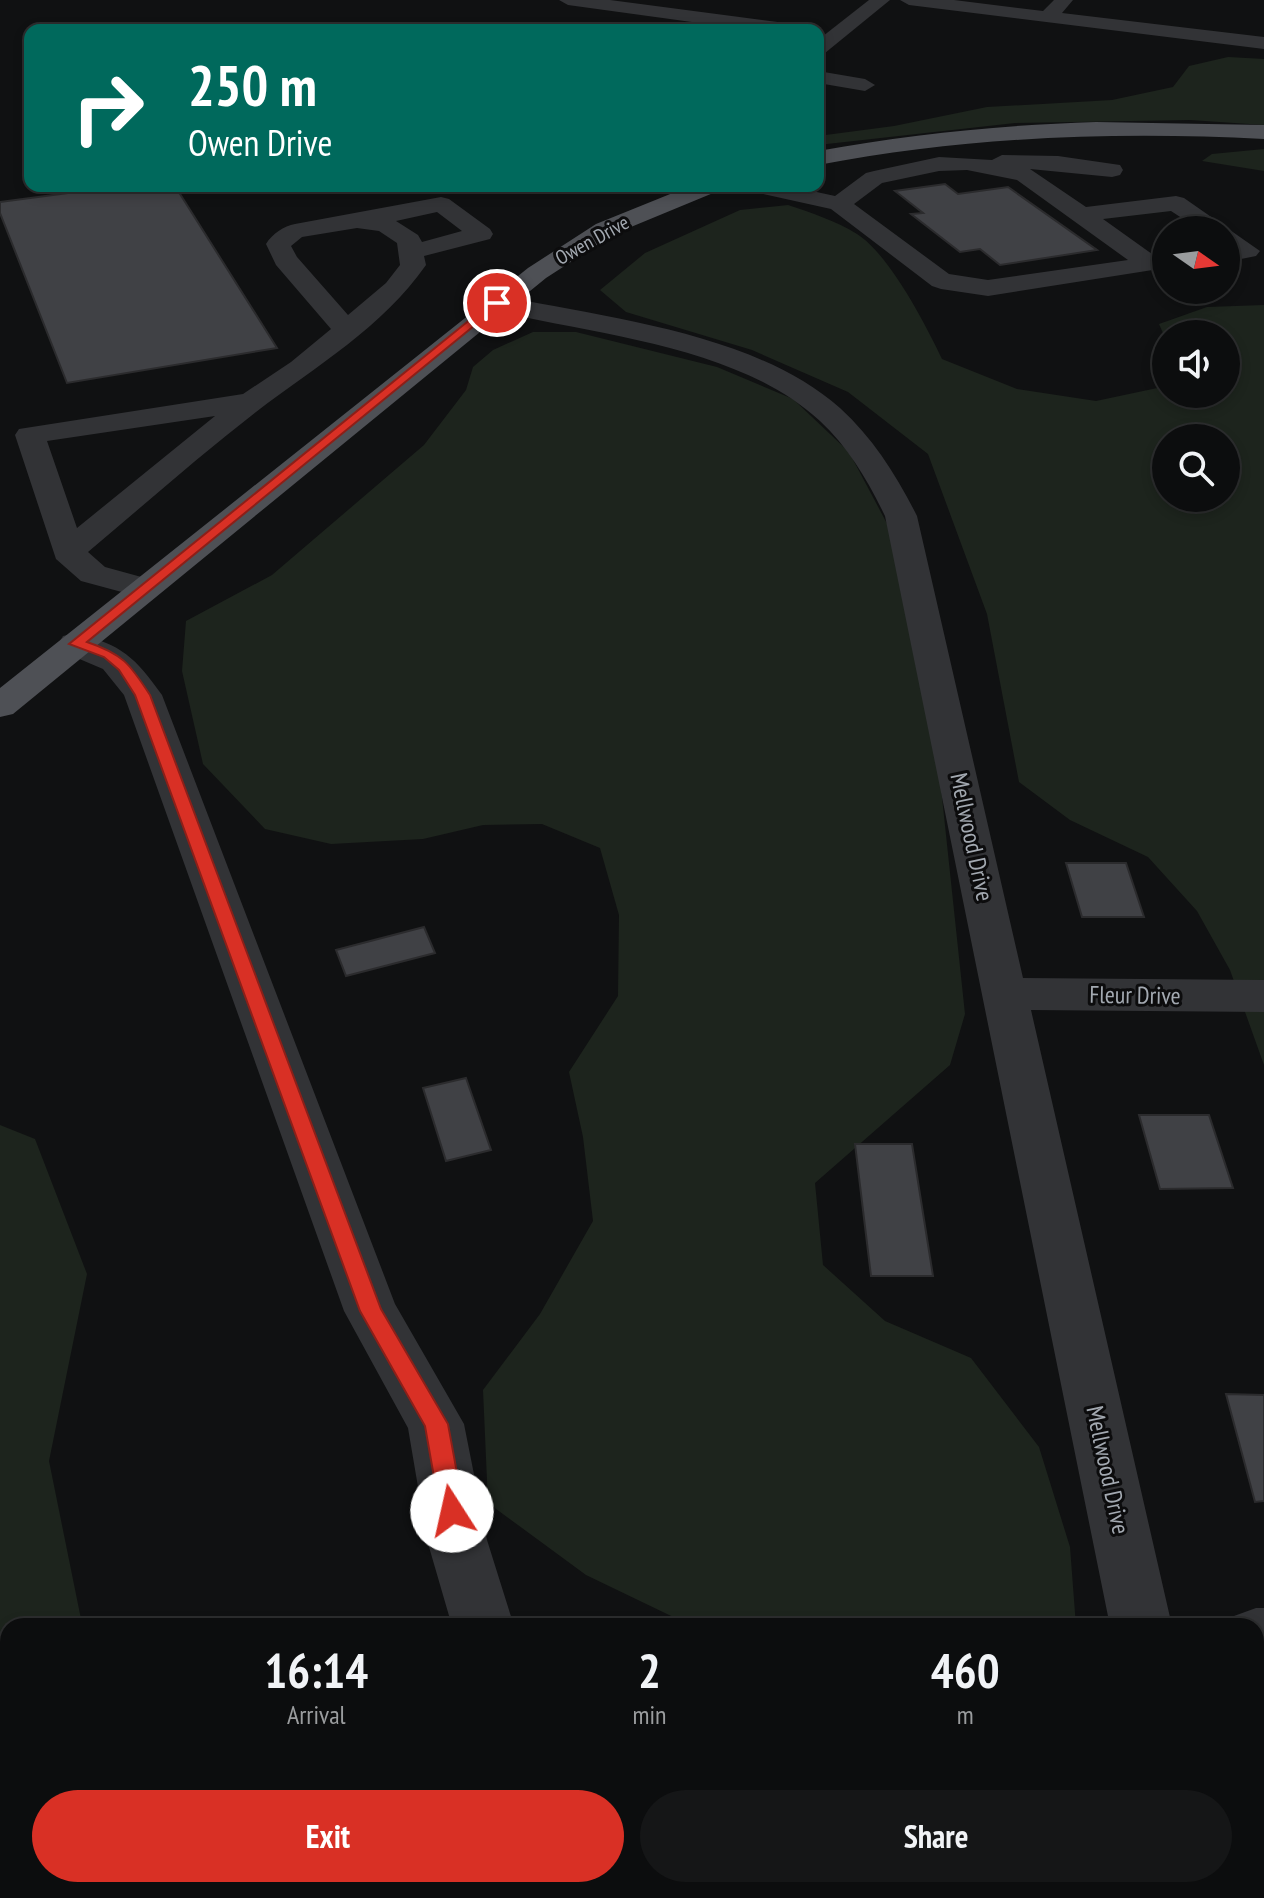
<!DOCTYPE html>
<html lang="en">
<head>
<meta charset="utf-8">
<style>
	:root { --surface:#0c0d0e; --page:#151617; --text:#f1f3f6; --muted:#9a9c9e; --line:#2c2d2e; --accent:#d93025 }
	body { margin:0; font-family:"PT Sans Narrow",sans-serif; background:var(--page); color:var(--text); height:100vh; display:flex; flex-direction:column; font-size:30px; white-space:nowrap }
	* { box-sizing:border-box; margin:0 }
	p { font-size:26px; color:var(--muted) }
	.icon { flex:none; width:44px; height:44px; fill:none; stroke:currentColor; stroke-width:2; stroke-linecap:round; stroke-linejoin:round }
	.map { position:relative; flex:1; overflow:hidden }
	.sheet { position:absolute; left:0px; top:1618px; width:1264px; height:280px; display:flex; flex-direction:column; background:var(--surface); border-radius:24px 24px 0 0; box-shadow:0 4px 12px #0003,0 0 0 2px var(--line) }
	.sheet>* { flex:none }
	.hud { position:absolute; left:24px; top:24px; width:800px; height:168px; border-radius:16px; box-shadow:0 4px 12px #0003,0 0 0 2px var(--line); background:#00695c; color:#fff; overflow:hidden }
	.needle { width:52px; rotate:104deg }
	.tools { position:absolute; left:1152px; top:216px; display:grid; gap:16px }
	.tools a { display:grid; place-items:center; width:88px; height:88px; border-radius:50%; background:var(--surface); box-shadow:0 4px 12px #0003,0 0 0 2px var(--line); font-size:40px }
	.pin { position:absolute; display:grid; place-items:center; width:68px; height:68px; color:#fff; margin:-34px; border:4px solid #fff; border-radius:50%; box-shadow:0 2px 8px #0007 }
	.me { position:absolute; width:88px; margin:-44px; rotate:350deg; stroke-linejoin:round; filter:drop-shadow(0 0 6px #0008) }
	.turn { display:flex; align-items:center; gap:28px; height:168px; padding:0 32px; font-size:36px }
	.turn .icon { width:104px; height:104px; stroke-width:2.5 }
	.turn b { display:block; font-size:56px; line-height:68px }
	.eta { display:flex; justify-content:space-evenly; align-items:center; height:136px; text-align:center }
	.eta b { font-size:48px; font-weight:700; line-height:56px }
	.primary-button { display:flex; gap:16px; margin-top:auto; padding:16px 32px }
	.primary-button a { flex:1; height:92px; border-radius:48px; background:var(--accent); color:#fff; font-size:32px; font-weight:700; line-height:92px; text-align:center }
	.primary-button a+a { background:var(--page); color:var(--text) }
	.map>svg:first-child { display:block }
	.green { fill:#1d241d; fill-rule:evenodd }
	.building { fill:#404145; stroke:#2b2b2d; stroke-width:2 }
	.lines { fill:none; stroke-linecap:round; stroke-linejoin:round }
	.minor { fill:#323336; fill-rule:evenodd }
	.major { fill:#4e5055; fill-rule:evenodd }
	.route { fill:#d93025; stroke:#8d1f18; stroke-width:2 }
	.labels { text-anchor:middle; dominant-baseline:central; stroke-width:6; stroke-linejoin:round; paint-order:stroke }
	.far-street-label { font-size:20px; fill:#a3a9b1; stroke:#0c0c0d }
	.street-label { font-size:24px; fill:#a3a9b1; stroke:#0c0c0d }
</style>
</head>
<body>
<div class="map">
<svg width="1264" height="1898" viewBox="0 0 1264 1898">
	<rect width="100%" height="100%" fill="#101112"/>
	<g class="green">
		<path d="M1228,57L1264,59V125L1190,120L1015,123L818,145V136L894,126L987,107L1112,100L1173,87L1189,66Z"/>
		<path d="M1264,149V171L1202,161L1212,154Z"/>
		<path d="M788,205C812,213 836,221 857,234C889,254 926,325 942,359L1017,389L1096,401L1162,387L1166,383V394H1226V334H1166V340L1159,324L1207,307L1264,305V1065L1230,970L1197,911L1148,857L1070,820L1019,782L987,614L928,454L848,392L752,350L626,312L600,290L645,253L740,210ZM1166,438H1226V498H1166Z"/>
		<path d="M533,332H576L717,367L793,399L849,452L892,533L937,750L965,1014L950,1065L815,1183L823,1265L885,1321L971,1358L1039,1447L1070,1547L1076,1626H692L586,1575L488,1503L483,1390L540,1314L593,1221L583,1137L569,1072L618,996L619,915L600,848L542,824L483,825L423,839L331,844L265,829L203,764L182,671L186,621L272,575L424,445L466,390L473,367L493,350Z"/>
		<path d="M0,1125L35,1139L87,1274L49,1461L81,1619L89,1626H8V1890H252L254,1898H0Z"/>
	</g>
	<g class="building">
		<path d="M945,184L958,194L1008,187L1097,250L1000,265L980,249L960,252L911,214L923,213L895,191Z"/>
		<path d="M121,186H175L277,348L67,383L0,213V202Z"/>
		<path d="M1066,863H1126L1144,917H1082Z"/>
		<path d="M424,927L435,953L346,976L336,950Z"/>
		<path d="M466,1078L491,1150L446,1161L423,1088Z"/>
		<path d="M1139,1115H1209L1233,1188L1160,1189Z"/>
		<path d="M855,1144H912L933,1276H871Z"/>
		<path d="M1226,1394L1264,1395V1501L1255,1502Z"/>
	</g>
	<g class="lines">
		<g class="minor">
			<path d="M559,0H610L793,24L803,30H750L568,5Z"/>
			<path d="M869,0H890L825,53L818,55V40Z"/>
			<path d="M900,0H954L1043,11L1054,0H1073L1062,13L1264,37V49L909,5Z"/>
			<path d="M818,71L865,79L875,85L865,91L818,83Z"/>
			<path d="M1002,155L1058,156L1120,165L1123,170L1120,175L1112,177L1030,169L1086,207L1176,196L1184,198L1260,251L1256,256L1226,262V230H1200L1171,211L1103,219L1159,259L1163,264L1159,269L988,296L941,289L932,286L831,209L749,191L745,186H789L835,196L866,173L874,171L939,157L992,160ZM967,170L1017,180L1128,260L988,280L949,274L854,204L882,183L939,171Z"/>
			<path d="M441,197L449,199L490,229L493,234L490,239L424,256L426,265C383,327 315,367 256,412C199,456 144,505 88,552L105,567L156,581L161,588L156,595L144,598L81,581L56,559L15,435L19,429L243,394L291,362L331,329L276,265L266,244C272,234 284,226 295,224ZM437,212L462,231L422,242L418,235L396,221ZM357,228L379,231L397,243L400,265L386,283L348,315L297,257L291,246L302,237ZM215,416L77,528L47,441Z"/>
			<path d="M497,295C605,318 754,332 840,408C873,438 897,476 917,516L1023,978L1264,980V1012L1031,1010L1172,1626H1110L885,516C868,481 849,448 820,421C736,344 594,335 488,309L484,303L488,297Z"/>
			<path d="M76,633C122,645 135,657 162,695L395,1304L464,1424L487,1540L514,1626H452L427,1540L408,1428L344,1311L124,695L103,669L63,652L58,644L63,636Z"/>
			<path d="M1256,1608H1264V1668H1256V1626H1230L1234,1616Z"/>
			<path d="M1164,1890H1234L1236,1898H1166Z"/>
		</g>
		<g class="major">
			<path d="M1096,122L1264,125V139C1113,131 966,137 818,165V151C910,134 1002,125 1096,122Z"/>
			<path d="M690,186H722L718,191L614,234L546,278L13,714L0,717V688L528,268L596,224Z"/>
		</g>
	</g>
	<path class="route" d="M493,301L502,303L87,642C123,654 130,664 150,695L381,1309L448,1424L464,1511L460,1519L452,1522L443,1519L440,1511L425,1426L360,1311L135,695L119,670L104,657L69,644Z"/>
	<g class="labels">
		<g class="far-street-label">
			<text transform="translate(592 240) rotate(-29)">Owen Drive</text>
		</g>
		<g class="street-label">
			<text transform="translate(972 837) rotate(78)">Mellwood Drive</text>
			<text transform="translate(1135 995) rotate(1)">Fleur Drive</text>
			<text transform="translate(1108 1470) rotate(78)">Mellwood Drive</text>
		</g>
	</g>
</svg>
<div class="tools">
<a><svg class="needle" viewBox="-14 -14 28 28"><path d="M0-13l5 13h-10z" fill="#e53935"/><path d="M0 13l5-13h-10z" fill="#9a9c9e"/></svg></a>
<a><svg class="icon" aria-label="sound" viewBox="0 0 24 24"><path d="M4 9h4l5-4v14l-5-4H4zM17 9q2 3 0 6"/></svg></a>
<a><svg class="icon" aria-label="search" viewBox="0 0 24 24"><circle cx="10" cy="10" r="6"/><path d="M15 15l6 6"/></svg></a>
</div>
<div class="pin" style="left:497px;top:303px;background:#d93025"><svg class="icon" aria-label="arrive" viewBox="0 0 24 24"><path d="M6 21V4h12l-3 4 3 4H6"/></svg></div>
<svg class="me" style="left:452px;top:1511px" viewBox="-20 -20 40 40"><circle r="19" fill="#fff"/><path d="M0-13L10 11 0 6-10 11z" fill="#d93025"/></svg>
<div class="hud">
<div class="turn"><svg class="icon" aria-label="right" viewBox="0 0 24 24"><path d="M7 20v-9h11M14 6l5 5-5 5"/></svg><div><b>250 m</b>Owen Drive</div></div>
</div>
<section class="sheet">
<div class="eta">
<div><b>16:14</b><p>Arrival</p></div>
<div><b>2</b><p>min</p></div>
<div><b>460</b><p>m</p></div>
</div>
<div class="primary-button"><a>Exit</a><a>Share</a></div>
</section>
</div>
</body>
</html>
